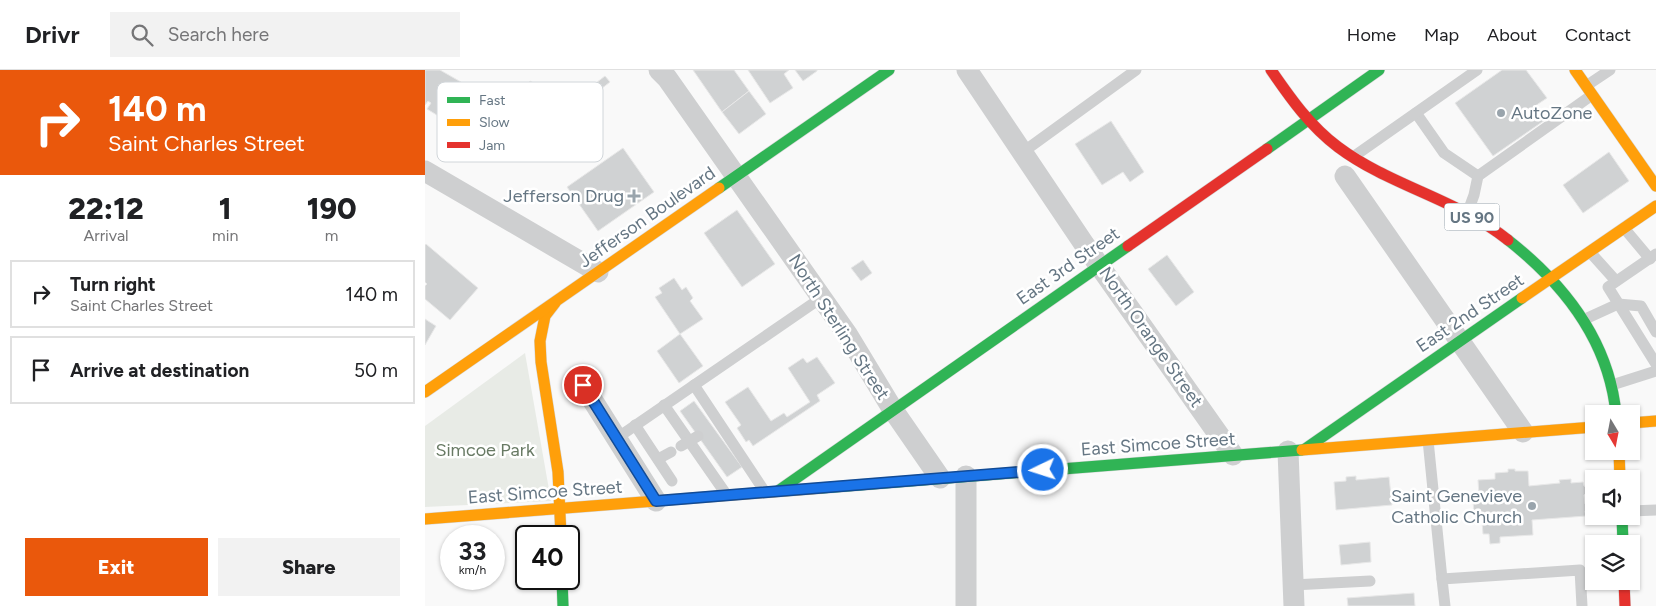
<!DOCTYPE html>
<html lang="en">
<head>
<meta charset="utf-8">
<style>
	:root { --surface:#fff; --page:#f2f2f2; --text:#202124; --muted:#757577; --line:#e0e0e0; --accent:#ea580c }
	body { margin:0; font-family:Figtree,sans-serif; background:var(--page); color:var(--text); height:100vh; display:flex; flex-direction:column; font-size:19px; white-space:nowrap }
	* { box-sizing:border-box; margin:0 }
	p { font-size:16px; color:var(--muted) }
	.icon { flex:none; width:28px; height:28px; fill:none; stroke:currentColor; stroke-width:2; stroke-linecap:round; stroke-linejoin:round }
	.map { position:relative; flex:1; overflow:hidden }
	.panel { display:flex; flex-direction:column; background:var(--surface); width:425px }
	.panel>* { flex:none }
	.hud { background:#ea580c; color:#fff; overflow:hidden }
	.needle { width:32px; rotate:170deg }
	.controls { position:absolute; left:1160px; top:335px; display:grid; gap:10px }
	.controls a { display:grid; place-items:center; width:55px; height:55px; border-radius:0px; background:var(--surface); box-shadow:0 1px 4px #0004; font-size:25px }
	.speed { position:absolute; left:15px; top:455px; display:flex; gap:10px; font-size:25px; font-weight:700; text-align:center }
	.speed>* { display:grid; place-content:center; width:65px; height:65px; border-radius:50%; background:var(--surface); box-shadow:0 1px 4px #0004; line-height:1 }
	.speed small { font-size:12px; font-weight:400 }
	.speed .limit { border:2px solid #111; border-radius:8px; background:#fff; color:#111 }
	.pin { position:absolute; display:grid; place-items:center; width:42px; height:42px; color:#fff; margin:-21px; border:2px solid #fff; border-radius:50%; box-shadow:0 1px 5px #0007 }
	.me { position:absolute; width:55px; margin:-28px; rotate:266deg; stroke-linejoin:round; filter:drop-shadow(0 0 4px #0008) }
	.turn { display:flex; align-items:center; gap:18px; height:105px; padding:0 25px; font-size:22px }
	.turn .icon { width:65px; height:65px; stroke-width:2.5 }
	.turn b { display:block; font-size:35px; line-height:42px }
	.eta { display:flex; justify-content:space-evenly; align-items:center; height:85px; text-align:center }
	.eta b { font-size:30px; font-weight:800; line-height:35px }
	.action { display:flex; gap:10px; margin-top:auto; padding:10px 25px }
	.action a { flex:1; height:58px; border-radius:0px; background:var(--accent); color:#fff; font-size:20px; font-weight:800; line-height:58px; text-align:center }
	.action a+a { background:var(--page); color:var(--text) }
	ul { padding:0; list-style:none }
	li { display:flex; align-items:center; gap:15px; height:68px; margin:0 10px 8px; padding:0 15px; border:2px solid var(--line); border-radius:0px }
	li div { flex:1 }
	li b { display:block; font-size:19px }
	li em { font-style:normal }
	header { display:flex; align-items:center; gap:30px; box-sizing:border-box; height:70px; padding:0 25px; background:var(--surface); border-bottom:1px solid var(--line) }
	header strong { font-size:24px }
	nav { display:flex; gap:28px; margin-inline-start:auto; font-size:18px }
	.search { width:350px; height:45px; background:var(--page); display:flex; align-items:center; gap:12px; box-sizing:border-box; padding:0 18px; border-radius:0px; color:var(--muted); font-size:19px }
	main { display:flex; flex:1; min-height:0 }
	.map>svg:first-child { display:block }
	.green { fill:#e8ebe6 }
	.building { fill:#d0d2d3; stroke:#e8e8e8 }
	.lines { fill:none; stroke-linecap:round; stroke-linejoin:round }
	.fast-casing { stroke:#d5d6d7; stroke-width:12 }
	.slow-casing { stroke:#d5d6d7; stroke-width:12 }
	.jam-casing { stroke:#d5d6d7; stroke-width:12 }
	.lane { stroke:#cecfd0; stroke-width:11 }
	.street { stroke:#cecfd0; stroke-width:21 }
	.fast { stroke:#30b455; stroke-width:11 }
	.slow { stroke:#ff9f0a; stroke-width:11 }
	.jam { stroke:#e5322d; stroke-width:11 }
	.route-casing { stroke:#114b97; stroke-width:12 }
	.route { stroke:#1a73e8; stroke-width:9 }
	.poi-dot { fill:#99a4ac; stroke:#fff; stroke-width:2 }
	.labels { text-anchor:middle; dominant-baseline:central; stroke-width:5; stroke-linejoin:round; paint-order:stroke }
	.shield { fill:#fff; stroke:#939fa8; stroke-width:1 }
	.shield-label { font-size:16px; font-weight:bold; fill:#657683 }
	.poi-label { font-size:18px; fill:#657683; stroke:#fff; text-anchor:end }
	.street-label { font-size:18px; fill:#657683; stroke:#fff }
	.park-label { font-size:18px; fill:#687a64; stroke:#fff }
	.key { fill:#fff; stroke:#d1d6da; stroke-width:1 }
	.key-label { font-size:14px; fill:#657683 }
</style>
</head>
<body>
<header>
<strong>Drivr</strong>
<div class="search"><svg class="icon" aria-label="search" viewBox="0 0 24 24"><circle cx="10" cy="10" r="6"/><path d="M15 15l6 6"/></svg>Search here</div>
<nav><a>Home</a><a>Map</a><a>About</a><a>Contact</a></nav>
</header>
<main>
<section class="panel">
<div class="hud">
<div class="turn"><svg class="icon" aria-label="right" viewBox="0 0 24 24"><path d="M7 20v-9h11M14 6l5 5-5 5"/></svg><div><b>140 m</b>Saint Charles Street</div></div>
</div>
<div class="eta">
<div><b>22:12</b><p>Arrival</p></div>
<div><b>1</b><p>min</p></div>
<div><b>190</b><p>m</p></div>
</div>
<ul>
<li><svg class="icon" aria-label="right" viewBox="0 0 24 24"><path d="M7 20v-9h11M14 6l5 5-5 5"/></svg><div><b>Turn right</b><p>Saint Charles Street</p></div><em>140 m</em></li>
<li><svg class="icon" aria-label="arrive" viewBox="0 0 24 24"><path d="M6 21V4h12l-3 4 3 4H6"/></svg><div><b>Arrive at destination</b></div><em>50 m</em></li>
</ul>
<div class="action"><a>Exit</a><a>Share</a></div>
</section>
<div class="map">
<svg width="1231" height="536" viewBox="0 0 1231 536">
	<rect width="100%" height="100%" fill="#f9f9f9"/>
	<path class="green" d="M100,283L126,431L0,437V356Z"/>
	<g class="building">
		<path d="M0,0H15L36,12L15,47L2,39L6,33L3,31L0,35Z"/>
		<path d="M268,0H309L324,21L297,42Z"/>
		<path d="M323,0H364L359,4L368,18L345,33Z"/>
		<path d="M370,0H392V1L378,11Z"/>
		<path d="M1077,0H1101L1122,28L1110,36L1120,50L1068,86L1030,33Z"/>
		<path d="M180,6L185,12L176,19L171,13Z"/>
		<path d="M105,11L128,24L119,40L96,28Z"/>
		<path d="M324,21L341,44L314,64L297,42Z"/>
		<path d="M686,51L719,102L705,112L698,102L677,115L650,74Z"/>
		<path d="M198,78L229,122L173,161L142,117Z"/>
		<path d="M1184,82L1204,111L1158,143L1138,115Z"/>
		<path d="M312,140L350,194L317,217L279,163Z"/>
		<path d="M1,174L53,218L25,250L0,229V216L2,214L0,212V175Z"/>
		<path d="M742,185L769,222L751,236L723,199Z"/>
		<path d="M438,190L447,203L436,211L426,198Z"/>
		<path d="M249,208L257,220L261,217L268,228L265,231L278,249L255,264L230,227L237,223L234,218Z"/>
		<path d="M0,249L11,256L0,275Z"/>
		<path d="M255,264L278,296L254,313L232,281Z"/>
		<path d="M392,287L410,313L392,325L395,331L328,376L324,370L321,372L312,358L316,355L300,332L323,317L346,351L359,343L362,347L385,332L363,298L378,288L382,293Z"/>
		<path d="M269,331L317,397L302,407L255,341Z"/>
		<path d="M1083,399H1090V401H1103L1104,416L1135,413L1134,410L1146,409V413L1158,412L1159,416L1164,420L1159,425L1160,434L1164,435V439L1160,441L1161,446L1107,450L1108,465L1075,467V473L1065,474L1064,464H1058L1057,451L1049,444L1048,431L1054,425L1053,410L1070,409V403L1083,402Z"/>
		<path d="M931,406V410L964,407L967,435L911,440L909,412L921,411V407Z"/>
		<path d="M945,472L946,492L916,495L914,475Z"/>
		<path d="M989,523L990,536H923L922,528Z"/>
	</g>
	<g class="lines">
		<defs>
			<g id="fast">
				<path d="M842,79L954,0"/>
				<path d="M294,118L464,0"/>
				<path d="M1083,170C1139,214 1184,271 1191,344"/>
				<path d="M880,379L1097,228"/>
				<path d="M397,418L877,380"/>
				<path d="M353,421L703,176"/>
				<path d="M1197,446L1198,474"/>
				<path d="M137,509L138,536"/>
			</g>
			<g id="slow">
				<path d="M1150,0L1231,116"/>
				<path d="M1097,228L1231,136"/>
				<path d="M130,233L120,246L115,271L116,292L133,402L136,466"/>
				<path d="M0,322L294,118"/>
				<path d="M1206,353L1231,351"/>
				<path d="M877,380L1169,357"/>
				<path d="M1194,381L1195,409"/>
				<path d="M0,449L397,418"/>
			</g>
			<g id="jam">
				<path d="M846,0C866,29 885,56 913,77C965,116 1032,129 1083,170"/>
				<path d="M703,176L842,79"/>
				<path d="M1199,511L1200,536"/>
			</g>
		</defs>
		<use href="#fast" class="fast-casing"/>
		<use href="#slow" class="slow-casing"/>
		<use href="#jam" class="jam-casing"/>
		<g class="lane">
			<path d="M1161,16L1185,0"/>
			<path d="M991,43L1019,83L1053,106"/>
			<path d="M598,82L711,0"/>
			<path d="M928,87L1052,0"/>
			<path d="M1042,144L1049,125L1053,106L1167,25"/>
			<path d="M1199,158L1225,189"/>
			<path d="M1165,182L1191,211"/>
			<path d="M1231,184L1183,217L1231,294"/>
			<path d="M1158,250L1193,234L1216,236L1231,262"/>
			<path d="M269,315L340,422"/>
			<path d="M1187,315L1231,301"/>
			<path d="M239,335L301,424"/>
			<path d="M210,355L247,411"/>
			<path d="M192,368L396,228"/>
			<path d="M1003,370L1017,509"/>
			<path d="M256,376L273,366"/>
			<path d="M233,389L246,382"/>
			<path d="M1206,441L1231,440"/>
			<path d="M868,515L945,511"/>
			<path d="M1020,536L1017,509L1155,500L1157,536"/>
		</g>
		<g class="street">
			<path d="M234,0L242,8L422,264L468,340L515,408"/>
			<path d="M542,0L659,174L808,385"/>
			<path d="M0,101L173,202"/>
			<path d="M920,106L1098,362"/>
			<path d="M158,315L231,431"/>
			<path d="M863,381L869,536"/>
			<path d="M541,536V406"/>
		</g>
		<use href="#fast" class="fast"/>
		<use href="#slow" class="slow"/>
		<use href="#jam" class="jam"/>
	</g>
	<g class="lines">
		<defs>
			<path id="route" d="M158,315L231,431L618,400"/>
		</defs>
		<use href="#route" class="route-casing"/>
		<use href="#route" class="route"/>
	</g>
	<g class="poi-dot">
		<circle cx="1076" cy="43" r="5"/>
		<path d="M206.5 118.5h5v5h5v5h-5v5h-5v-5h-5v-5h5z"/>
		<circle cx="1107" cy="436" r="5"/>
	</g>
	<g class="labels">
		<rect class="shield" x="1019.5" y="133.5" width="55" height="27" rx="4"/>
		<g class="shield-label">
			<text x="1047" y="147">US 90</text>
		</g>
		<g class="poi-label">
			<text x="1086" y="43" text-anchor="start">AutoZone</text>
			<text x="199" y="126">Jefferson Drug</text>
			<text x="1097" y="426">Saint Genevieve<tspan x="1097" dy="21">Catholic Church</tspan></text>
		</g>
		<g class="street-label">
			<text transform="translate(222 147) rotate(-35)">Jefferson Boulevard</text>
			<text transform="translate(643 196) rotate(-35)">East 3rd Street</text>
			<text transform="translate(1045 243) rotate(-34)">East 2nd Street</text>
			<text transform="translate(414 257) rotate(57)">North Sterling Street</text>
			<text transform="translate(726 267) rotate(55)">North Orange Street</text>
			<text transform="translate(733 374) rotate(-4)">East Simcoe Street</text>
			<text transform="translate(120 422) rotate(-4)">East Simcoe Street</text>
		</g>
		<g class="park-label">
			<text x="60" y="380">Simcoe Park</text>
		</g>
	</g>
	<rect x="12" y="12" width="166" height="80" rx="8" class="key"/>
	<rect x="22" y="27" width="23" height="6" fill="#30b455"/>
	<rect x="22" y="49" width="23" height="7" fill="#ff9f0a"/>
	<rect x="22" y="72" width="23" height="6" fill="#e5322d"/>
	<g class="key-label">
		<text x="54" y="35">Fast</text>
		<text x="54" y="57">Slow</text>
		<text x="54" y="80">Jam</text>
	</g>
</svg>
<div class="controls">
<a><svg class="needle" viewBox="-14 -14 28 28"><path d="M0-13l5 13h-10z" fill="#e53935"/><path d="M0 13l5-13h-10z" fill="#757577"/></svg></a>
<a><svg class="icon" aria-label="sound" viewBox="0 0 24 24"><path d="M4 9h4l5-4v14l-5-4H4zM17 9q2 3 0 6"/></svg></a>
<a><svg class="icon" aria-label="layers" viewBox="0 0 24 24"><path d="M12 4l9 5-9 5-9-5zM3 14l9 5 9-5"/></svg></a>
</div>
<div class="speed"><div>33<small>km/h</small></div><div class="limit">40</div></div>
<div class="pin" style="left:158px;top:315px;background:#d93025"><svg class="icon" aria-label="arrive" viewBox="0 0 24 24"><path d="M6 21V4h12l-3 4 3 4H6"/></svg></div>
<svg class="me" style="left:618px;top:400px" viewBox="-20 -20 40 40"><circle r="17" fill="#1a73e8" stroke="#fff" stroke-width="3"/><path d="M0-11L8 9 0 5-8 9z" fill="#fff"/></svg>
</div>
</main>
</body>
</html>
